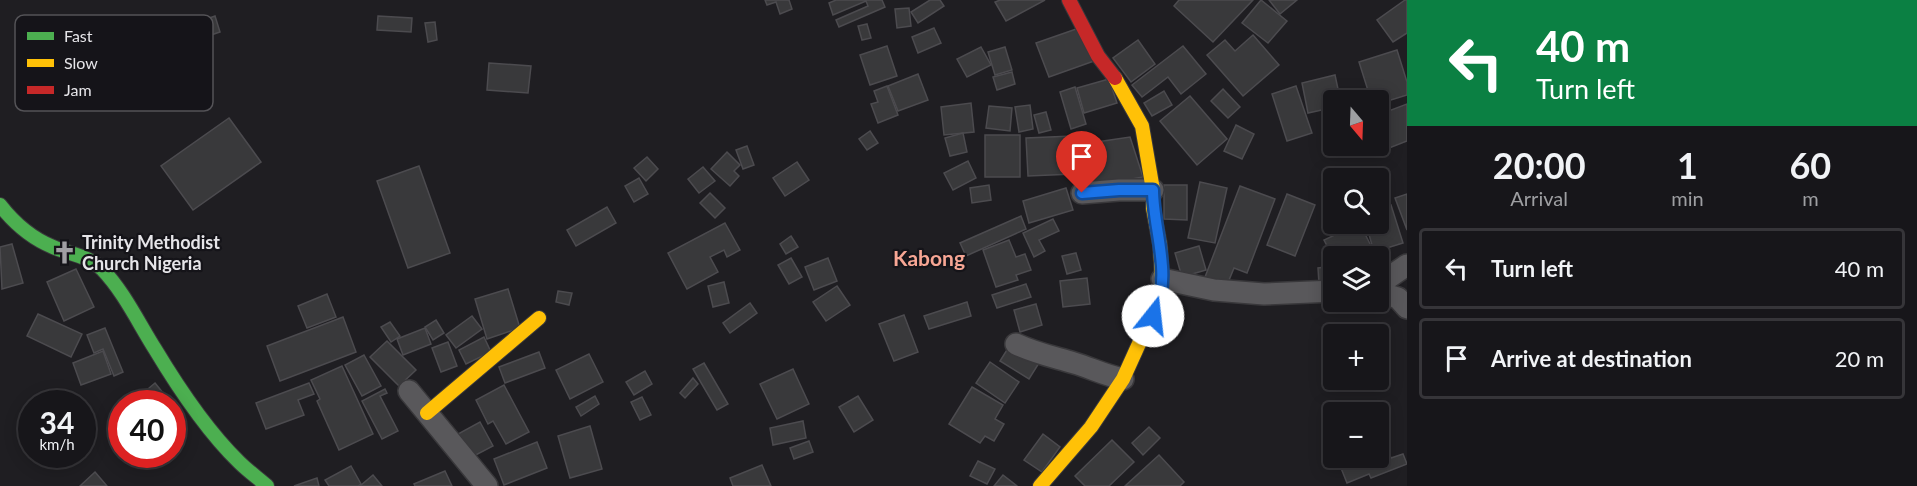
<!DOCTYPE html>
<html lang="en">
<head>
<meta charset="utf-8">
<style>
	:root { --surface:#17161a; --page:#242327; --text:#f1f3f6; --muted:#9e9fa2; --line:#363539 }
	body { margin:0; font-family:Lato,sans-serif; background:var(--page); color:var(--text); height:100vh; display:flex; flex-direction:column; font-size:22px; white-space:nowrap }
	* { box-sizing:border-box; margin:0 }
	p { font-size:20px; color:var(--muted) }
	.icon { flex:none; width:33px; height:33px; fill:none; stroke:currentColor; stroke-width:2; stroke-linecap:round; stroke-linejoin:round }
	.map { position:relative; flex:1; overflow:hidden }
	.panel { display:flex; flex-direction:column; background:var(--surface); width:510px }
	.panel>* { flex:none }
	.banner { background:#0b8043; color:#fff; overflow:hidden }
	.needle { width:39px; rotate:161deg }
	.buttons { position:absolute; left:1323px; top:90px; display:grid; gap:12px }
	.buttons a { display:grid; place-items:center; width:66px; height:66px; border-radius:6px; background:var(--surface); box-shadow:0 3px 15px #0003,0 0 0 2px var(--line); font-size:30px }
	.speed { position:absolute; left:18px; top:390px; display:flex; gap:12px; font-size:30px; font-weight:700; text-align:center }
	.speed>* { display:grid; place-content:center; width:78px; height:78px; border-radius:50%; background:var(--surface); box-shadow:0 3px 15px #0003,0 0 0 2px var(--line); line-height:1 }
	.speed small { font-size:15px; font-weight:400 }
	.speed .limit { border:9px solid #d22; background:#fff; color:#111 }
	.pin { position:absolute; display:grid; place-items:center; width:51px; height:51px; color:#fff; margin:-62px -26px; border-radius:50% 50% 50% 0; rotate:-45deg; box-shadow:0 0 6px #0007 }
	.pin .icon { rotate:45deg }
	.me { position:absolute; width:66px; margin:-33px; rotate:16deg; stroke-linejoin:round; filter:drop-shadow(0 0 4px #0008) }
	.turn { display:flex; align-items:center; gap:21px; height:126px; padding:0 30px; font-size:27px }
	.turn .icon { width:78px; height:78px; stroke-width:2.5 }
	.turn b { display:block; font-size:42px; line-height:51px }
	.eta { display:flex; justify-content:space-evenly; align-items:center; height:102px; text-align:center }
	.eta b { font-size:36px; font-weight:700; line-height:42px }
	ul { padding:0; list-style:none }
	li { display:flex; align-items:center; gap:18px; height:81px; margin:0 12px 9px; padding:0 18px; border:3px solid var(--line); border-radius:6px }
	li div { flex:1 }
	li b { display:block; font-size:22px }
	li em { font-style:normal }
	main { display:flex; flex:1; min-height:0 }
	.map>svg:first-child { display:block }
	.building { fill:#39393b; stroke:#4c4b4f; stroke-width:1.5 }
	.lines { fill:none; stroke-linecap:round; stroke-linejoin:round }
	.street-casing { stroke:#39383b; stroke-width:24 }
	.fast-casing { stroke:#39383b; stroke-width:16 }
	.slow-casing { stroke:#39383b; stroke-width:16 }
	.jam-casing { stroke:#39383b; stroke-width:16 }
	.street { stroke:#59585b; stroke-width:21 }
	.fast { stroke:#4caf50; stroke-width:14 }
	.slow { stroke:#ffc107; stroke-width:14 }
	.jam { stroke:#c62828; stroke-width:14 }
	.route-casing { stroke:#114b97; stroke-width:15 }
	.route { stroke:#1a73e8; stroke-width:10 }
	.labels { text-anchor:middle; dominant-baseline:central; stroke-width:4.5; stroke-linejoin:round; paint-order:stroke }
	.poi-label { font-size:18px; font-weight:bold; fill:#e6e5e9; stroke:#151419; text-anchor:start }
	.quarter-label { font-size:21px; font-weight:bold; fill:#f7a694; stroke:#151419 }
	.key { fill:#151419; stroke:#545357; stroke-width:1.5 }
	.key-label { font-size:16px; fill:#e6e5e9 }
</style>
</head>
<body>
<main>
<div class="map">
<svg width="1407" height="486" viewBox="0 0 1407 486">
	<rect width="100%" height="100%" fill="#1f1e22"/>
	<g class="building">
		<path d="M765,0H789L792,9L780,14L776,2L767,5Z"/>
		<path d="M836,0H882L885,7L839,27L836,20L868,6L866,1L833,15L829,3Z"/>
		<path d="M930,0H940L944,6L918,23L911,12Z"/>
		<path d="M1000,0H1045L1006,21L995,2Z"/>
		<path d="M1179,0H1253L1213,42L1174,6Z"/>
		<path d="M1261,0L1287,21L1268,43L1242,23Z"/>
		<path d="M1269,0H1297L1280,14Z"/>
		<path d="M1405,0H1407V33L1393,42L1377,20Z"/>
		<path d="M909,8L911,26L897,28L895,9Z"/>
		<path d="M215,16L220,32L199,39L193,24Z"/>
		<path d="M378,16L412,18L411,32L377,30Z"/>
		<path d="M435,22L437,40L428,42L425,23Z"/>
		<path d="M867,24L871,38L862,40L858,26Z"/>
		<path d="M1082,27L1094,61L1049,77L1036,43Z"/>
		<path d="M934,28L941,43L918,53L912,37Z"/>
		<path d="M1253,35L1279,65L1243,96L1207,55L1225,40L1235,51Z"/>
		<path d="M1138,40L1155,64L1131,82L1113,58Z"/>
		<path d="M887,46L897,76L870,85L860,55Z"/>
		<path d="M1183,46L1206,74L1181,94L1168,77L1142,97L1132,85Z"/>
		<path d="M981,47L991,65L967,77L957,59Z"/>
		<path d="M1005,47L1012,70L995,75L988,52Z"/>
		<path d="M1397,50L1407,82V95L1378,104V100H1371L1359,62Z"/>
		<path d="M489,63L531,66L528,93L487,90Z"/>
		<path d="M1012,72L1015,84L997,90L993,77Z"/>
		<path d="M918,74L928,100L898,111L888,86Z"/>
		<path d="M1335,75L1338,89L1328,91L1331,108L1308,113L1302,83Z"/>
		<path d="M1109,79L1117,103L1084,113L1077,88Z"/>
		<path d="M887,86L898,115L878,123L871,104L878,102L874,91Z"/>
		<path d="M1296,86L1312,133L1287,141L1272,94Z"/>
		<path d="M1075,87L1086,124L1071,129L1060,92Z"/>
		<path d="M1223,89L1240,107L1228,118L1211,101Z"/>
		<path d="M1164,91L1172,105L1152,116L1144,103Z"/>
		<path d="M1190,96L1227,139L1197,165L1160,121Z"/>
		<path d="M971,103L974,132L944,135L941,107Z"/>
		<path d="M1407,104V141L1384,150L1378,135V115Z"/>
		<path d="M1030,105L1033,129L1019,132L1015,107Z"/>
		<path d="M989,106L1012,108L1010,131L986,128Z"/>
		<path d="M1046,112L1051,130L1039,133L1034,115Z"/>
		<path d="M229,118L261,162L193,210L161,166Z"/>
		<path d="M1236,125L1254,134L1242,159L1224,151Z"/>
		<path d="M870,131L878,143L867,150L859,139Z"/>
		<path d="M963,133L967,152L950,156L945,138Z"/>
		<rect x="985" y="135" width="35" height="42"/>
		<path d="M1072,136L1074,174L1028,176L1026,138Z"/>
		<path d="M1130,137L1143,177L1087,187L1082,156L1099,153L1097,142Z"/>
		<path d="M747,146L754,165L743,169L736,150Z"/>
		<path d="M727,152L740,165L734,171L739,176L730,186L711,169Z"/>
		<path d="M647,157L658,169L646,181L634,168Z"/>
		<path d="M968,161L976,178L953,190L944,173Z"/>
		<path d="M797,162L809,180L785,196L773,178Z"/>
		<path d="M419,166L450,253L408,268L377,181Z"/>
		<path d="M703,167L715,181L699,193L688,179Z"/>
		<path d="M639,178L648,194L634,202L625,186Z"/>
		<path d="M1386,179L1389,199L1378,201V181Z"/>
		<path d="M1200,182L1227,188L1215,243L1188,238Z"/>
		<path d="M989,185L991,200L972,203L970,188Z"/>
		<path d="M1164,185H1187V220L1164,219Z"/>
		<path d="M1240,186L1275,199L1247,273L1234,268L1227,285L1205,277Z"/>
		<path d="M1066,188L1073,210L1029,223L1023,201Z"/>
		<path d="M710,193L725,208L715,218L700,203Z"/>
		<path d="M1287,194L1315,205L1295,256L1267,245Z"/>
		<path d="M1407,194V230L1395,198Z"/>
		<path d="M1391,205L1403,243L1374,252L1366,224H1378V209Z"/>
		<path d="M607,207L616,223L576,246L567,230Z"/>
		<path d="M1021,216L1026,229L966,256L960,243Z"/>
		<path d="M1053,219L1059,231L1039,240L1045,251L1034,257L1023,233Z"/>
		<path d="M725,223L740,250L727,257L724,250L710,257L718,272L687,289L668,253Z"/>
		<path d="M1358,224H1360L1371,246L1349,256H1334V259L1324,240Z"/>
		<path d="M791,236L798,247L786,254L780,244Z"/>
		<path d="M1009,240L1016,257L1025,254L1031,270L1016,275L1018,280L996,287L983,250Z"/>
		<path d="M12,244L23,283L2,289L0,247Z"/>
		<path d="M1199,246L1206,270L1182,277L1175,253Z"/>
		<path d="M1076,253L1081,270L1067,274L1062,256Z"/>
		<path d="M791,258L802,277L789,284L778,265Z"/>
		<path d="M828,258L837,281L814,290L805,267Z"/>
		<path d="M1334,266V283L1319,284L1318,268Z"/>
		<path d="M76,269L94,307L64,321L47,282Z"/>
		<path d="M1087,278L1090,304L1063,307L1060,281Z"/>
		<path d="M724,282L729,303L713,307L708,286Z"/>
		<path d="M1026,284L1031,297L997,308L992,295Z"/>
		<path d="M837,286L850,305L826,321L813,302Z"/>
		<path d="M508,289L520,328L487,339L475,299Z"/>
		<path d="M558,291L572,293L569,305L556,302Z"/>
		<path d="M327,294L336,317L307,328L298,306Z"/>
		<path d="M967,302L971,316L929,329L924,316Z"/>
		<path d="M750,303L757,313L730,333L723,323Z"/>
		<path d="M1036,304L1042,325L1020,332L1014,310Z"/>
		<path d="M38,314L82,334L71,357L27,336Z"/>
		<path d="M904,315L918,352L894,361L879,324Z"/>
		<path d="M472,316L482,329L456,348L446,335Z"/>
		<path d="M343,317L356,352L280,381L267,346Z"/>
		<path d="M436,320L444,333L433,340L425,327Z"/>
		<path d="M390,322L400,336L391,342L381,327Z"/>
		<path d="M105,328L123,372L114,376L103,349L94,353L87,335Z"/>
		<path d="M425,328L431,344L403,355L397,339Z"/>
		<path d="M484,337L491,352L466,364L459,350Z"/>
		<path d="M387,341L416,370L399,386L370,357Z"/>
		<path d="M448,342L457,366L441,372L432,348Z"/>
		<path d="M1010,345L1039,363L1029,379L1000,361Z"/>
		<path d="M103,351L111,374L81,385L73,363Z"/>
		<path d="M539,352L545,368L505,383L499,367Z"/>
		<path d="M589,354L603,382L570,399L556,370Z"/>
		<path d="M364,355L381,386L362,396L345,365Z"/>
		<path d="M990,362L1019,382L1005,403L976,383Z"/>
		<path d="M704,363L728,404L717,410L693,369Z"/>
		<path d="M342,366L373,434L339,450L317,401L320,399L311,380Z"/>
		<path d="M793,369L809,404L777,419L760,384Z"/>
		<path d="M645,371L652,384L634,395L626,382Z"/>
		<path d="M693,378L698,384L685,398L680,393Z"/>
		<path d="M155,383L172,404H151L142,394Z"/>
		<path d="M309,383L314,394L298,400L304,415L266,429L256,403Z"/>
		<path d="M504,385L529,432L506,444L493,421L488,424L476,400Z"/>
		<path d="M972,387L1003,405L995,419L1004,424L994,441L985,436L980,443L949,424Z"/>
		<path d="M385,389L387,393L380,396L398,431L382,439L362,401Z"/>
		<path d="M595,396L599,404L581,416L576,407Z"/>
		<path d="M858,396L873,420L854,432L839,407Z"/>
		<path d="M642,397L651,415L640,420L631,402Z"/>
		<path d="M172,405L186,421L174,431L172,429Z"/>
		<path d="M803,421L806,438L773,445L770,428Z"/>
		<path d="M480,422L493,446L470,458L458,434Z"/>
		<path d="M590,426L602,469L570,478L558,436Z"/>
		<path d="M1149,427L1160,438L1143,455L1132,443Z"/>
		<path d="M1378,429H1380L1391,458L1403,454L1407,464L1371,478L1369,474L1347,483L1337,458H1378Z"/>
		<path d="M1043,434L1060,447L1042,472L1024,460Z"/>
		<path d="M1112,440L1134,462L1109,486H1085L1075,476Z"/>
		<path d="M809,441L813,452L794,459L790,448Z"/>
		<path d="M537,442L547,468L504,485L494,459Z"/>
		<path d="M1159,455L1184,482L1180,486H1125Z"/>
		<path d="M978,461L995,469L987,484L970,476Z"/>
		<path d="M762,465L771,486H733L730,478Z"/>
		<path d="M351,466L361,484L358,486H329L325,480Z"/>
		<path d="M445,471L452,486H415L414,484Z"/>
		<path d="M95,472L107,486H80Z"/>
		<path d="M373,475L382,486H360Z"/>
		<path d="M1003,475L1017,486H994Z"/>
		<path d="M317,478L319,486H294Z"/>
	</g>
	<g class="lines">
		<defs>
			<g id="street">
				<path d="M1082,193L1119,190H1153"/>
				<path d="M1162,279L1214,290L1264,294L1334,291"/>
				<path d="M1378,285L1407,265"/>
				<path d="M1378,292L1398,298L1407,308"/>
				<path d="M1016,344C1035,353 1054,357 1074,363C1091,368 1104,375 1123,379"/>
				<path d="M409,391L487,486"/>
			</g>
			<path id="fast" d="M0,205C14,223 31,238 53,247C69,254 89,256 102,269C124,292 138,322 155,349C179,389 206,430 239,462C248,471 258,478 267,486"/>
			<g id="slow">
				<path d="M427,413L539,318"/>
				<path d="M1040,486L1091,427L1123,379L1147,326L1159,305L1162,279L1160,245L1153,208V190L1142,126L1115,78"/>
			</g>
			<path id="jam" d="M1069,0L1098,56L1115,78"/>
		</defs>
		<use href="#street" class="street-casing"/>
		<use href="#fast" class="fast-casing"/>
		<use href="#slow" class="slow-casing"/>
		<use href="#jam" class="jam-casing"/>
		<use href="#street" class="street"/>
		<use href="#fast" class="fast"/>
		<use href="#slow" class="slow"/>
		<use href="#jam" class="jam"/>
	</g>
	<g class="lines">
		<defs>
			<path id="route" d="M1082,193L1119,190H1153C1153,230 1174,278 1153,316"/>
		</defs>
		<use href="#route" class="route-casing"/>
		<use href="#route" class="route"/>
	</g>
	<defs>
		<symbol id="church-bare" viewBox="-9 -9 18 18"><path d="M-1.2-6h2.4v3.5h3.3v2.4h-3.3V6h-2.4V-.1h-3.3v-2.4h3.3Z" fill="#a09fa3" stroke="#151419" stroke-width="2.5" paint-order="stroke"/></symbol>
	</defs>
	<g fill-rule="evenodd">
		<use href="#church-bare" x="48" y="236" width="33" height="33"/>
	</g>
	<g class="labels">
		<g class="poi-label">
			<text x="82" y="242">Trinity Methodist<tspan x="82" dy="21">Church Nigeria</tspan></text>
		</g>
		<g class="quarter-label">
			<text x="929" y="257">Kabong</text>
		</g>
	</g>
	<rect x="15" y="15" width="198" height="96" rx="9" class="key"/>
	<rect x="27" y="32" width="27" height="8" fill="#4caf50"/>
	<rect x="27" y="59" width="27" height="8" fill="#ffc107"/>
	<rect x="27" y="86" width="27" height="8" fill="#c62828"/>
	<g class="key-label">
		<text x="64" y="42">Fast</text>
		<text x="64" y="69">Slow</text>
		<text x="64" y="96">Jam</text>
	</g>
</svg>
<div class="buttons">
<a><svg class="needle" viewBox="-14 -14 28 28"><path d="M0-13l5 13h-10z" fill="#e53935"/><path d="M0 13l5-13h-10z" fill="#9e9fa2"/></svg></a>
<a><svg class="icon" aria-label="search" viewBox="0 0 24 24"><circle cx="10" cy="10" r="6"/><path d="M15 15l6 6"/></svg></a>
<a><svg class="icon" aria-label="layers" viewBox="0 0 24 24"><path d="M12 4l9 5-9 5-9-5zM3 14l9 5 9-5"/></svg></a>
<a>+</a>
<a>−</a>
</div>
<div class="speed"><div>34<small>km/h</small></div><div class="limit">40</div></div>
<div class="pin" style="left:1082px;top:193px;background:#d93025"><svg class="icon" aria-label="arrive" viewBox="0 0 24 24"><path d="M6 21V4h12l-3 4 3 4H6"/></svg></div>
<svg class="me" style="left:1153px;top:316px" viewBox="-20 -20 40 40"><circle r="19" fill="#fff"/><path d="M0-13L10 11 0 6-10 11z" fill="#1a73e8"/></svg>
</div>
<section class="panel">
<div class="banner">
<div class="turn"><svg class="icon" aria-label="left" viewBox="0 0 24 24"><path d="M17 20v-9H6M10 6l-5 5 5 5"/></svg><div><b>40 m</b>Turn left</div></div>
</div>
<div class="eta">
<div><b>20:00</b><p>Arrival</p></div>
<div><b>1</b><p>min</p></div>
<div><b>60</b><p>m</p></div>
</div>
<ul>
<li><svg class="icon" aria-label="left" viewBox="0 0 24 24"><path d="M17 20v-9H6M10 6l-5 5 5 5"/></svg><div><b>Turn left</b></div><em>40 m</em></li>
<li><svg class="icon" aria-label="arrive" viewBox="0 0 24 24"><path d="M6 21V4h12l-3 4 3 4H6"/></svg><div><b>Arrive at destination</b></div><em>20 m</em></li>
</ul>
</section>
</main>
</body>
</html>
